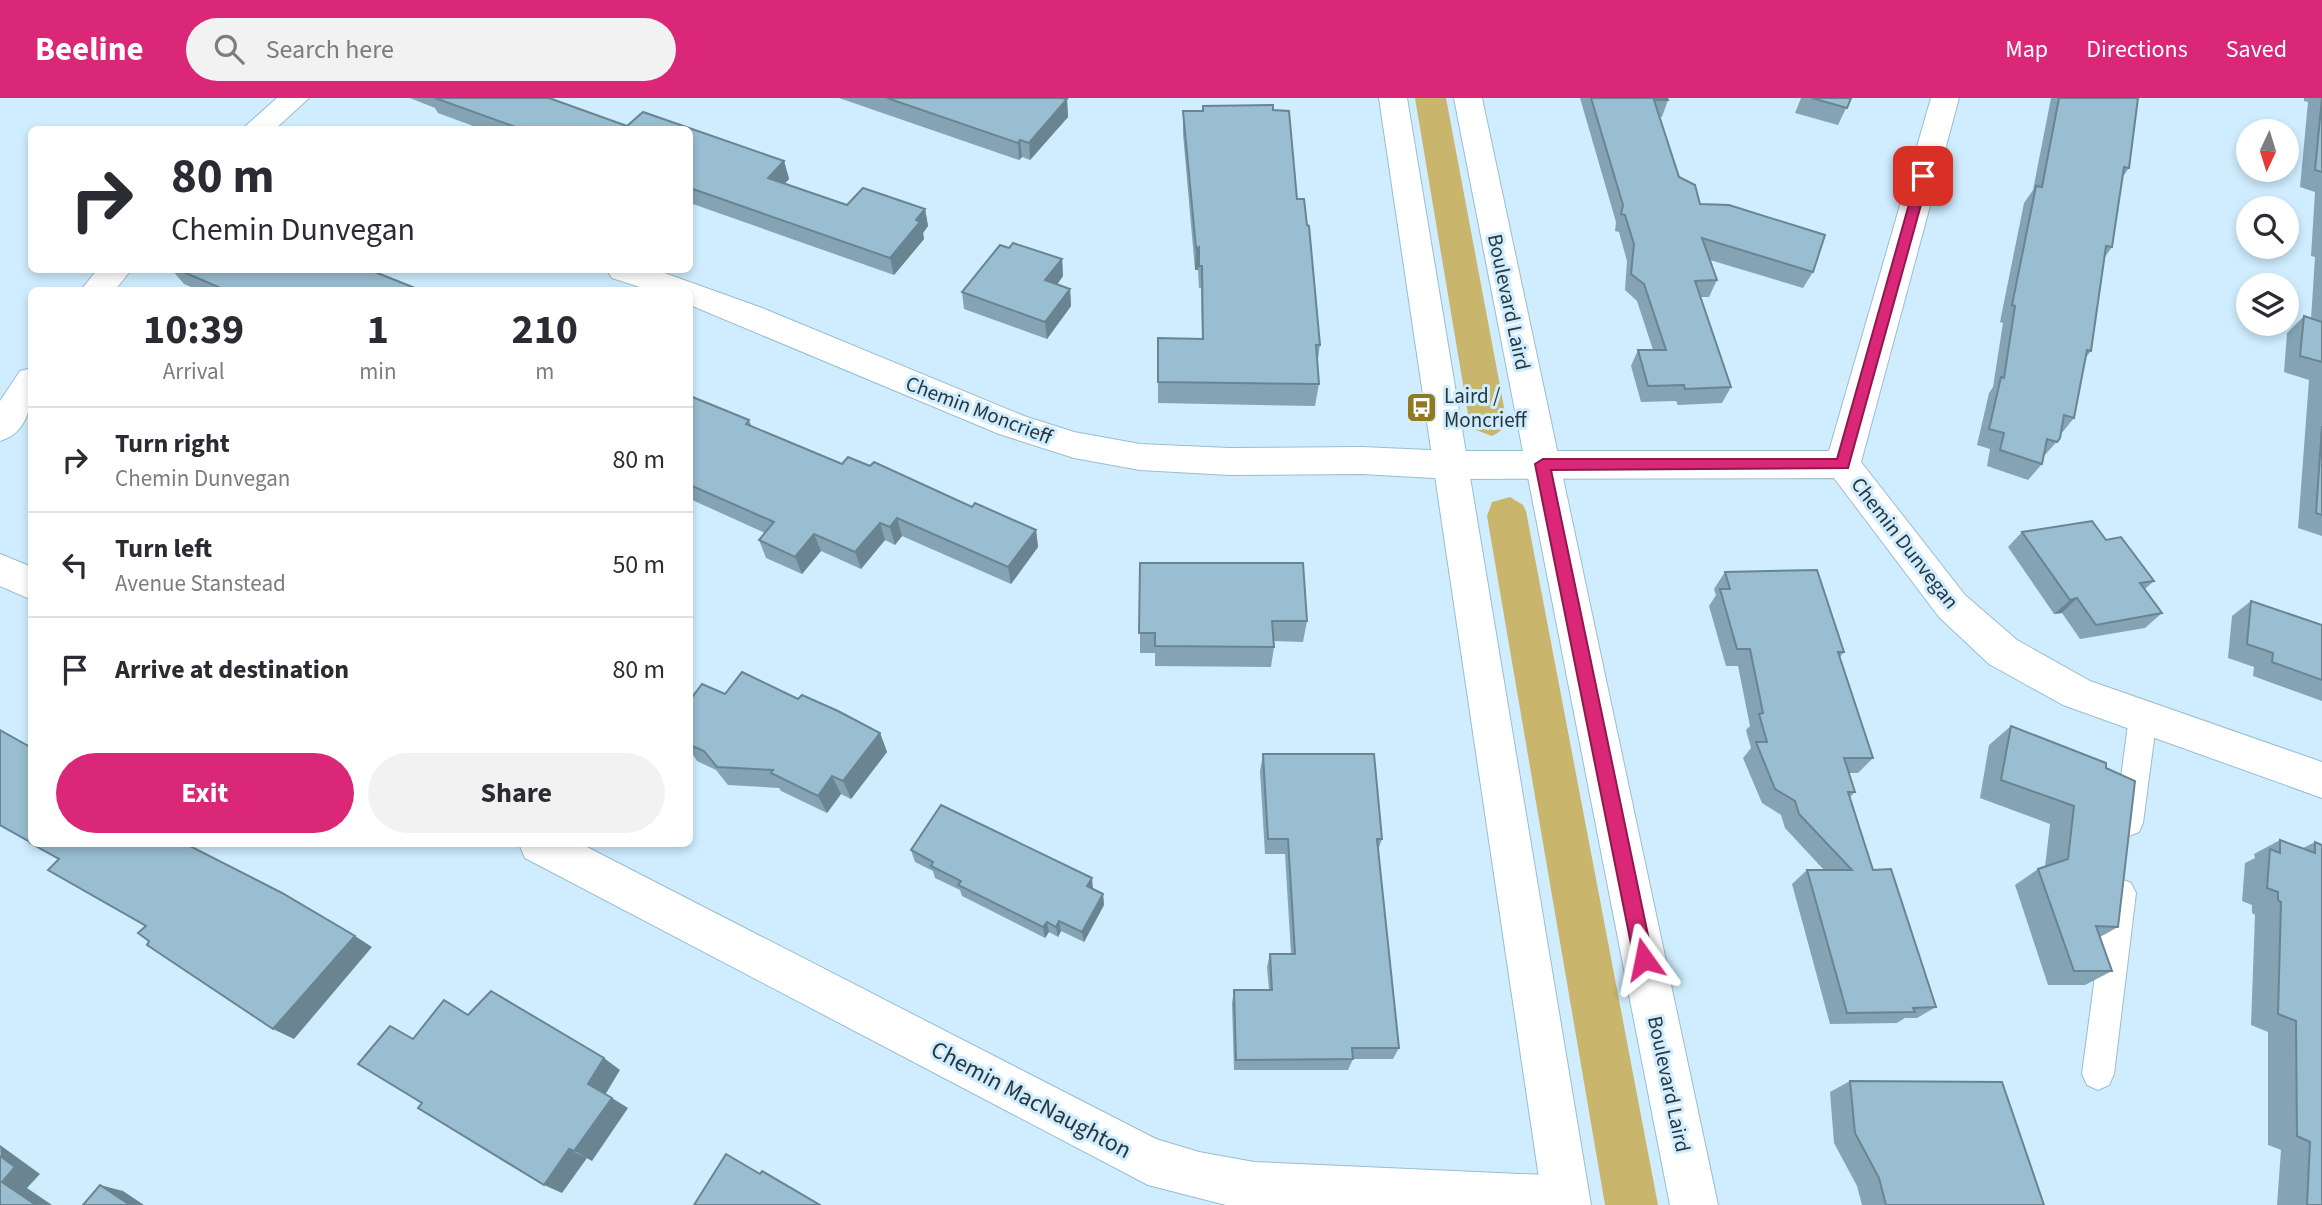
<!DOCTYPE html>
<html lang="en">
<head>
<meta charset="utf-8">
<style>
	:root { --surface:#fff; --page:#f2f2f3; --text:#2b2b33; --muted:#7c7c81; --line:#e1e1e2; --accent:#db2777 }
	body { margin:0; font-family:"Source Sans 3",sans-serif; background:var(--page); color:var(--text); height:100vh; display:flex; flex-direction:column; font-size:26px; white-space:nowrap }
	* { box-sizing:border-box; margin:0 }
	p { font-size:23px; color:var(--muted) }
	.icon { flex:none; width:38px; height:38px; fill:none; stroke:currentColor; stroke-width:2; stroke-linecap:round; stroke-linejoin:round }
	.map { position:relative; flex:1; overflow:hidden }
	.sheet { position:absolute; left:28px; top:189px; width:665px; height:560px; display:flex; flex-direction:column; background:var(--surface); border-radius:10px; box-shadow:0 4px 10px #0003 }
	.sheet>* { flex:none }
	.banner { position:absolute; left:28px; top:28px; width:665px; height:147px; border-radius:10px; box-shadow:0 4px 10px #0003; background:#fff; color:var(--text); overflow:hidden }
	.needle { width:46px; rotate:184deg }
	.buttons { position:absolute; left:2236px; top:21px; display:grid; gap:14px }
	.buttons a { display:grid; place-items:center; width:63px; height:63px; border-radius:50%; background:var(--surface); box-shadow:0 4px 10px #0003; font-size:35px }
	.pin { position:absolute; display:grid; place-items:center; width:60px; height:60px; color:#fff; margin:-30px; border-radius:14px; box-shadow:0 4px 10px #0006 }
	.me { position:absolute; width:77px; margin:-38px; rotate:348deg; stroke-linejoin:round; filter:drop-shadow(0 0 5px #0008) }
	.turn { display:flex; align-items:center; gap:24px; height:147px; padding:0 28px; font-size:32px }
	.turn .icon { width:91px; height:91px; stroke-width:2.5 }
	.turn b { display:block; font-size:49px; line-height:60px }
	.eta { display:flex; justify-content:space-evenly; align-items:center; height:119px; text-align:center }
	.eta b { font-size:42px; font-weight:700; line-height:49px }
	.primary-button { display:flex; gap:14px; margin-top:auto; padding:14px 28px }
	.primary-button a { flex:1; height:80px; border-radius:42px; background:var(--accent); color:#fff; font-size:28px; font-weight:700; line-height:80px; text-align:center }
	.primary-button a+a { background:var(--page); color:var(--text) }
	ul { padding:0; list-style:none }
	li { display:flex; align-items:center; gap:21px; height:105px; padding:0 28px; border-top:2px solid var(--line) }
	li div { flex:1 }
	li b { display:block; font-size:26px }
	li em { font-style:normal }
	header { display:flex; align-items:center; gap:42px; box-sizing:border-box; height:98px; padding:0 35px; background:var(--accent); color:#fff }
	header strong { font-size:33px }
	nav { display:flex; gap:38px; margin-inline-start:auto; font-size:24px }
	.search { width:490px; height:63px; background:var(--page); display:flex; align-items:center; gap:18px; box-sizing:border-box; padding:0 24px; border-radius:38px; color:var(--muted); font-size:26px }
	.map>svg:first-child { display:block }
	.green { fill:#cab56d }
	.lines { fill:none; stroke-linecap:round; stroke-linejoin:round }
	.service-casing { stroke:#99bdd2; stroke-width:2 }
	.minor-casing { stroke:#99bdd2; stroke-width:2 }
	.tertiary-casing { stroke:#99bdd2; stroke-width:2 }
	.service { fill:#fff; fill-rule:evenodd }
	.minor { fill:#fff; fill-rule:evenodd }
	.tertiary { fill:#fff; fill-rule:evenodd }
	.wall { fill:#84a3b4 }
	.shaded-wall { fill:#6b8492 }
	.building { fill:#99bdd1; stroke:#6b8492; stroke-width:2 }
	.route { fill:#db2777; stroke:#8e194d; stroke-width:2 }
	.labels { text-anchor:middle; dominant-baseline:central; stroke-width:6; stroke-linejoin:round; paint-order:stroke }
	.street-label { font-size:21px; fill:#29373f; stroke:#cfedfe }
	.poi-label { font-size:21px; fill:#29373f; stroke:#cfedfe; text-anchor:start }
	.near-street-label { font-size:24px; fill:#29373f; stroke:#cfedfe }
</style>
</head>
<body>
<header>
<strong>Beeline</strong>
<div class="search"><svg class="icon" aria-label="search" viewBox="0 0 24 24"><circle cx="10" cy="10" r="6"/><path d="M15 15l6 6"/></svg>Search here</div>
<nav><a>Map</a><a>Directions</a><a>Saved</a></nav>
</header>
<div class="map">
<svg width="2322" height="1107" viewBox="0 0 2322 1107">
	<rect width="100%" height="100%" fill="#cfedfe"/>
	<g class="green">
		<path d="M1415,0H1446L1506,320C1506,330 1501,333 1492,338L1476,332L1469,322Z"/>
		<path d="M1510,399L1523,407L1526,413L1658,1107H1605L1487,418L1492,404Z"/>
	</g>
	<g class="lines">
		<defs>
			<g id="service">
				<path d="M2143,607L2153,611L2157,619L2143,725L2139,734L2129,738L2119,734L2115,725L2129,619L2133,611Z"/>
				<path d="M2121,781L2131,785L2136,795L2114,976L2109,987L2098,992L2087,987L2082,976L2106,795L2111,785Z"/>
			</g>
			<g id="minor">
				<path d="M277,0H309L274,32H241Z"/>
				<path d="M1931,0H1959L1861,364L1965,497L2017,542L2090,583L2322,664V700L2063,607L1989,566L1939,519L1834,380L1451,381L1362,376L1229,377L1140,372L1074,360L999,336L690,207V192H649L612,180L607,172H656L762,210L1024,318L1074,334L1140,346L1229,350L1362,349L1451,353H1829Z"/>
				<path d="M97,172H131L115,192H81Z"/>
				<path d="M32,270C32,298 33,333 0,343V303L20,273Z"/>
				<path d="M0,456L32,469V502L0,488Z"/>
				<path d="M519,746H581L1156,1041L1199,1054L1254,1064L1566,1078L1583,1085L1590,1102L1588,1107H1226L1148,1087L525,760Z"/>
			</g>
			<g id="tertiary">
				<path d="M1379,0H1407L1591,1107H1543Z"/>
				<path d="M1454,0H1482L1718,1107H1670Z"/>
			</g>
		</defs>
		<use href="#service" class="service-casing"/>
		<use href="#minor" class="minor-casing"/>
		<use href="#tertiary" class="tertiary-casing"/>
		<use href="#service" class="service"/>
		<use href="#minor" class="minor"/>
		<use href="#tertiary" class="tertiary"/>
	</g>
	<g class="wall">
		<path d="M410,0H553L554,2L627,28L643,14L784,63L789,81L785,85L847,107L863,90L925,111L928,128L923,135L924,141L894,177L690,105V32H484L438,15L435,10Z"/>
		<path d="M839,0H1062L1067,1L1068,19L1030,62L1022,59L1019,62Z"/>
		<path d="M1580,0H1667L1668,2L1662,19H1659L1679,79L1700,106L1813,174L1803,190L1710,162L1717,182L1709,199H1700L1731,289L1722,305L1678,307L1676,303L1641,304L1631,268L1638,252H1653L1637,203L1625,192L1627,163L1619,134L1615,133L1616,124Z"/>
		<path d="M1800,0H1851L1838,27L1795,15L1801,0Z"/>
		<path d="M2051,0H2138L2129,70L2122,80L2112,149L2105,159L2091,253L2086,259L2074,320L2061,336L2060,340L2044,358L2042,366L2028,382L1987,368L1990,351L1977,347L1989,295L1993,289L2003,225L2000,224L2024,105L2033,92Z"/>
		<path d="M2304,0H2322V438L2298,430L2309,282L2284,274L2287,235L2304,218L2311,221L2315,159L2311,158L2315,94L2300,89L2308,4L2304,3Z"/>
		<path d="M1273,12L1297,101L1320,247L1317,267L1319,286L1315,308L1158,305V240L1202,241L1201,190H1199L1198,172H1195L1183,36V13Z"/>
		<path d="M1009,150L1062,161L1063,178L1057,187L1070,191L1071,208L1047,241L964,211L962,194Z"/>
		<path d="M172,172H370L420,192H198L184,186Z"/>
		<path d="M690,298L749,322L752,329L842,366L1036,432L1038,449L1011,486L902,438L895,447L885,442L861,471L821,453L802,476L766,460L759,442L765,435L690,401Z"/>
		<path d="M2022,434L2106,442L2154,483L2145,491L2162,515L2145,530L2080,541L2062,515L2054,516L2008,449Z"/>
		<path d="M1140,465L1307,523L1303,544L1273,543L1274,549L1271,569L1155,568V555H1140Z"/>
		<path d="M1725,474L1844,554L1840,559L1873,660L1858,675H1849L1855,694L1850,699L1873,772L1936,909L1917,920H1905L1897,925L1830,926L1792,786L1807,772H1824L1785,730L1781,717L1762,705L1743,660L1751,650L1746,632L1750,628L1738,568H1726L1709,508L1716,497L1714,491Z"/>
		<path d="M2251,503L2322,527V603L2253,578L2254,569L2228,560L2232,518Z"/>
		<path d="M798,601L880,635L887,654L851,701L841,696L827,715L781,693L779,690L728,687L716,672L697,663L690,652V602Z"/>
		<path d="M2011,628L2106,670L2118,829L2100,839L2112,873L2085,887H2048L2015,787L2038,771L2045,769L2050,726L1980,700L1989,647Z"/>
		<path d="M1263,656L1382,741L1378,752L1399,950L1393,961H1353L1348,972H1234L1232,905L1234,892H1269L1267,869L1270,856H1291L1285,756H1265L1260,673Z"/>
		<path d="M2280,742L2303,750L2315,744L2322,1107H2277L2281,1052L2268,1047V934L2251,927L2255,817L2252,815V807L2242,803L2245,765L2255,760L2254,756Z"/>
		<path d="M911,752L1093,791L1103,796L1104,807L1084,844L1061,833L1058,839L1049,834L1045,840L962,798L960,792L935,780L933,773L915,764Z"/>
		<path d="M1850,983L2044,1107H1862L1857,1088L1834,1045L1830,994Z"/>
	</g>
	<g class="shaded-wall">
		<path d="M1067,1L1068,19L1030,62L1029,45Z"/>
		<path d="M1020,42L1022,59L1019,62L1018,45Z"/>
		<path d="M784,63L789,81L774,97L768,80Z"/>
		<path d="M925,111L928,128L923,135L924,141L894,177L890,160L916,122Z"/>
		<path d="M1199,149L1198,172H1195L1196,150Z"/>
		<path d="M1062,161L1063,178L1047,199L1045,182Z"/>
		<path d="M1070,191L1071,208L1047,241L1045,224Z"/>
		<path d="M897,420L902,438L895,447L890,429Z"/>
		<path d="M880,425L885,442L861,471L855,454Z"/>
		<path d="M1036,432L1038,449L1011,486L1008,469Z"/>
		<path d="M814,436L821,453L802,476L795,459Z"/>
		<path d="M2077,500L2062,515L2054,516L2070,502Z"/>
		<path d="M880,635L887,654L851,701L843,683Z"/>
		<path d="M832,678L841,696L827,715L818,698Z"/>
		<path d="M1092,780L1093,791L1087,788Z"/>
		<path d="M1103,796L1104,807L1084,844L1082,834Z"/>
		<path d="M1059,823L1061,833L1058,839L1056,829Z"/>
		<path d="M1047,824L1049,834L1045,840L1043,829Z"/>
		<path d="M355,838L372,849L294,941L273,931Z"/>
		<path d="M604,960L620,972L605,997L588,986Z"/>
		<path d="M612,1000L628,1010L592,1063L574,1053Z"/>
		<path d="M0,1047L40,1076L27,1090L52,1107H36L2,1084Z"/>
		<path d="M569,1051L587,1060L562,1095L544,1087Z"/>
		<path d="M100,1087L123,1093L144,1107H130Z"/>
	</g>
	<g class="building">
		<path d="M435,0H549L627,28L643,14L784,63L768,80L847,107L863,90L925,111L916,122L920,124L890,160L690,90V32H524Z"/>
		<path d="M887,0H1062L1067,1L1029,45L1020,42L1018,45Z"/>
		<path d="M1591,0H1667L1668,2H1654L1679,79L1695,87L1700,106L1729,107L1825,137L1813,174L1702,140L1717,182L1695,183L1731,289L1685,291L1684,287L1648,288L1638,252H1666L1644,186L1631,176L1634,146L1625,117L1621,116L1623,107Z"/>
		<path d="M1812,0H1851L1847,10Z"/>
		<path d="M2059,0H2138L2129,70L2124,69L2112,149L2106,148L2091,253L2087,252L2074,320L2064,317L2060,340L2057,344L2047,341L2042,366L2000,352L2004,335L1989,331L2001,279L2004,280L2015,208L2012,207L2036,88L2042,89Z"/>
		<path d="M2322,0V74L2315,72Z"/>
		<path d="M1273,7V12L1289,13L1297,101H1304L1307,127L1309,128L1320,247H1316L1319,286L1158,284V240L1203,241L1202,168H1199V149L1196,150L1183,13H1203V8Z"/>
		<path d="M1013,145L1062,161L1045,182L1070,191L1045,224L962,194L1000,147L1009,150Z"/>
		<path d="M179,172H370L420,192H225Z"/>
		<path d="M2304,218L2322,224V264L2300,258Z"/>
		<path d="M690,298L749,322L746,326L842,366L848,359L870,368L874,364L972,409L975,405L1036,432L1008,469L897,420L890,429L880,425L855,454L814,436L795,459L759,442L774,424L690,387Z"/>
		<path d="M2322,328V417L2316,415Z"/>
		<path d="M2092,423L2106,442L2121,439L2154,483L2140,485L2162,515L2096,527L2077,500L2070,502L2022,434Z"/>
		<path d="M1140,465H1303L1307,523H1272L1274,549L1155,548V535H1139Z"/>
		<path d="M1817,472L1844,554H1838L1873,660H1844L1855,694H1848L1873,772L1891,771L1936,909L1913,910L1915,914L1847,915L1807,772H1852L1799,716L1795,703L1775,691L1756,644H1767L1759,616L1763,615L1750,551H1737L1720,491H1730L1725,474Z"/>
		<path d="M2251,503L2322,527V582L2272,564L2273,555L2247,546Z"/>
		<path d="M742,574L798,601L802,597L838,613L880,635L843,683L832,678L818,698L771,675L773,672L717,669L704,653L690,647V638L691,637L690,636V602L702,586L725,596Z"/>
		<path d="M2011,628L2106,665V670L2135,683L2118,829L2096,828L2112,873H2074L2038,771L2068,761L2074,708L2001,682Z"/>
		<path d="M0,632L32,650V745L0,727Z"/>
		<path d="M1263,656H1374L1382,741H1377L1399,950H1352L1353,961L1236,962L1234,892H1272L1270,856H1295L1288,741H1268Z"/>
		<path d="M941,707L1092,780L1087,788L1103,796L1082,834L1059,823L1056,829L1047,824L1043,829L958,787L961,783L931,768L933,764L911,752Z"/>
		<path d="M2280,742L2315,755V744L2322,747V1107H2307L2310,1044L2297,1038L2296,923L2278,916L2281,804L2278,802V794L2267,790L2270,751L2280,755Z"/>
		<path d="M32,746H186L282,795L355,838L273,931L147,847L149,843L138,835L146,828L48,772L59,761Z"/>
		<path d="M491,893L604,960L588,986L612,1000L574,1053L569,1051L544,1087L418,1010L422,1005L358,966L390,928L413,941L444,902L468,917Z"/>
		<path d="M1850,983L2002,984L2044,1107H1886L1879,1080L1855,1035Z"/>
		<path d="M726,1056L760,1076L762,1073L820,1107H694Z"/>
		<path d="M0,1058L15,1069L2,1084L36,1107H0Z"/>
		<path d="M100,1087L130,1107H83Z"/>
	</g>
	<path class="route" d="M1923,74L1929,78L1848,370L1551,372L1653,861L1650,867L1644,870L1637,867L1634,861L1535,366L1543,361H1837L1917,78Z"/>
	<defs>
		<symbol id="bus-square" viewBox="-11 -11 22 22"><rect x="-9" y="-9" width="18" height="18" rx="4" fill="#90791f" stroke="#cfedfe"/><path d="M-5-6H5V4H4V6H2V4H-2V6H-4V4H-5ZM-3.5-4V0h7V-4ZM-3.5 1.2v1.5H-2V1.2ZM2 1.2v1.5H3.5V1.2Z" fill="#fff"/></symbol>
	</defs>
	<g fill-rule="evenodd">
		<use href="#bus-square" x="1404" y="292" width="35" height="35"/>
	</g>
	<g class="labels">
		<g class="street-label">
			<text transform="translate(1509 204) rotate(78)">Boulevard Laird</text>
			<text transform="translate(979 312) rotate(21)">Chemin Moncrieff</text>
			<text transform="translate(1905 445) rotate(52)">Chemin Dunvegan</text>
			<text transform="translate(1669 986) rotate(78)">Boulevard Laird</text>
		</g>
		<g class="poi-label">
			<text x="1444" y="298">Laird /<tspan x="1444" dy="24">Moncrieff</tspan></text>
		</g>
		<g class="near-street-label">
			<text transform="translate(1031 1002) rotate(28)">Chemin MacNaughton</text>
		</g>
	</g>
</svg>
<div class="buttons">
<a><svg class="needle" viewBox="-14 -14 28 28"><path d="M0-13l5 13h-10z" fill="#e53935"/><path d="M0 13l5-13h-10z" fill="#7c7c81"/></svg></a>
<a><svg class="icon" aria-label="search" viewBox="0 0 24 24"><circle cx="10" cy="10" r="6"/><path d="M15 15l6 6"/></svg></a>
<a><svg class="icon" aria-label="layers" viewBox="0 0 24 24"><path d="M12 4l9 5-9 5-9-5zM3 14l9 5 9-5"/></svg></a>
</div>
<div class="pin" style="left:1923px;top:78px;background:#d93025"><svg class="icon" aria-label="arrive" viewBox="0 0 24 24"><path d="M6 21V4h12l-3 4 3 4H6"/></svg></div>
<svg class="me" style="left:1644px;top:861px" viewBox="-20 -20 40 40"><path d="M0-17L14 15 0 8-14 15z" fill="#db2777" stroke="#fff" stroke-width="4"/></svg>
<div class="banner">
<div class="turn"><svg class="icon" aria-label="right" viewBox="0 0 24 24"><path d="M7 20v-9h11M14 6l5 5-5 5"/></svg><div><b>80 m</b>Chemin Dunvegan</div></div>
</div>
<section class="sheet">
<div class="eta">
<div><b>10:39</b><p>Arrival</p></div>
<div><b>1</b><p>min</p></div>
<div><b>210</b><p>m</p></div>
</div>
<ul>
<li><svg class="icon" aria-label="right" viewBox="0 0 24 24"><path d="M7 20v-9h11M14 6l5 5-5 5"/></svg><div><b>Turn right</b><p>Chemin Dunvegan</p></div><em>80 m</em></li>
<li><svg class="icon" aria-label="left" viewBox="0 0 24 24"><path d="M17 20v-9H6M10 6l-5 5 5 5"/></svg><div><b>Turn left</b><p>Avenue Stanstead</p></div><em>50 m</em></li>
<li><svg class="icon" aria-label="arrive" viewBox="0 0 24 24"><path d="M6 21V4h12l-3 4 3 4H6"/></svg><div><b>Arrive at destination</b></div><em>80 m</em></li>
</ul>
<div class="primary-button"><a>Exit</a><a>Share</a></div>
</section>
</div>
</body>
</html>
